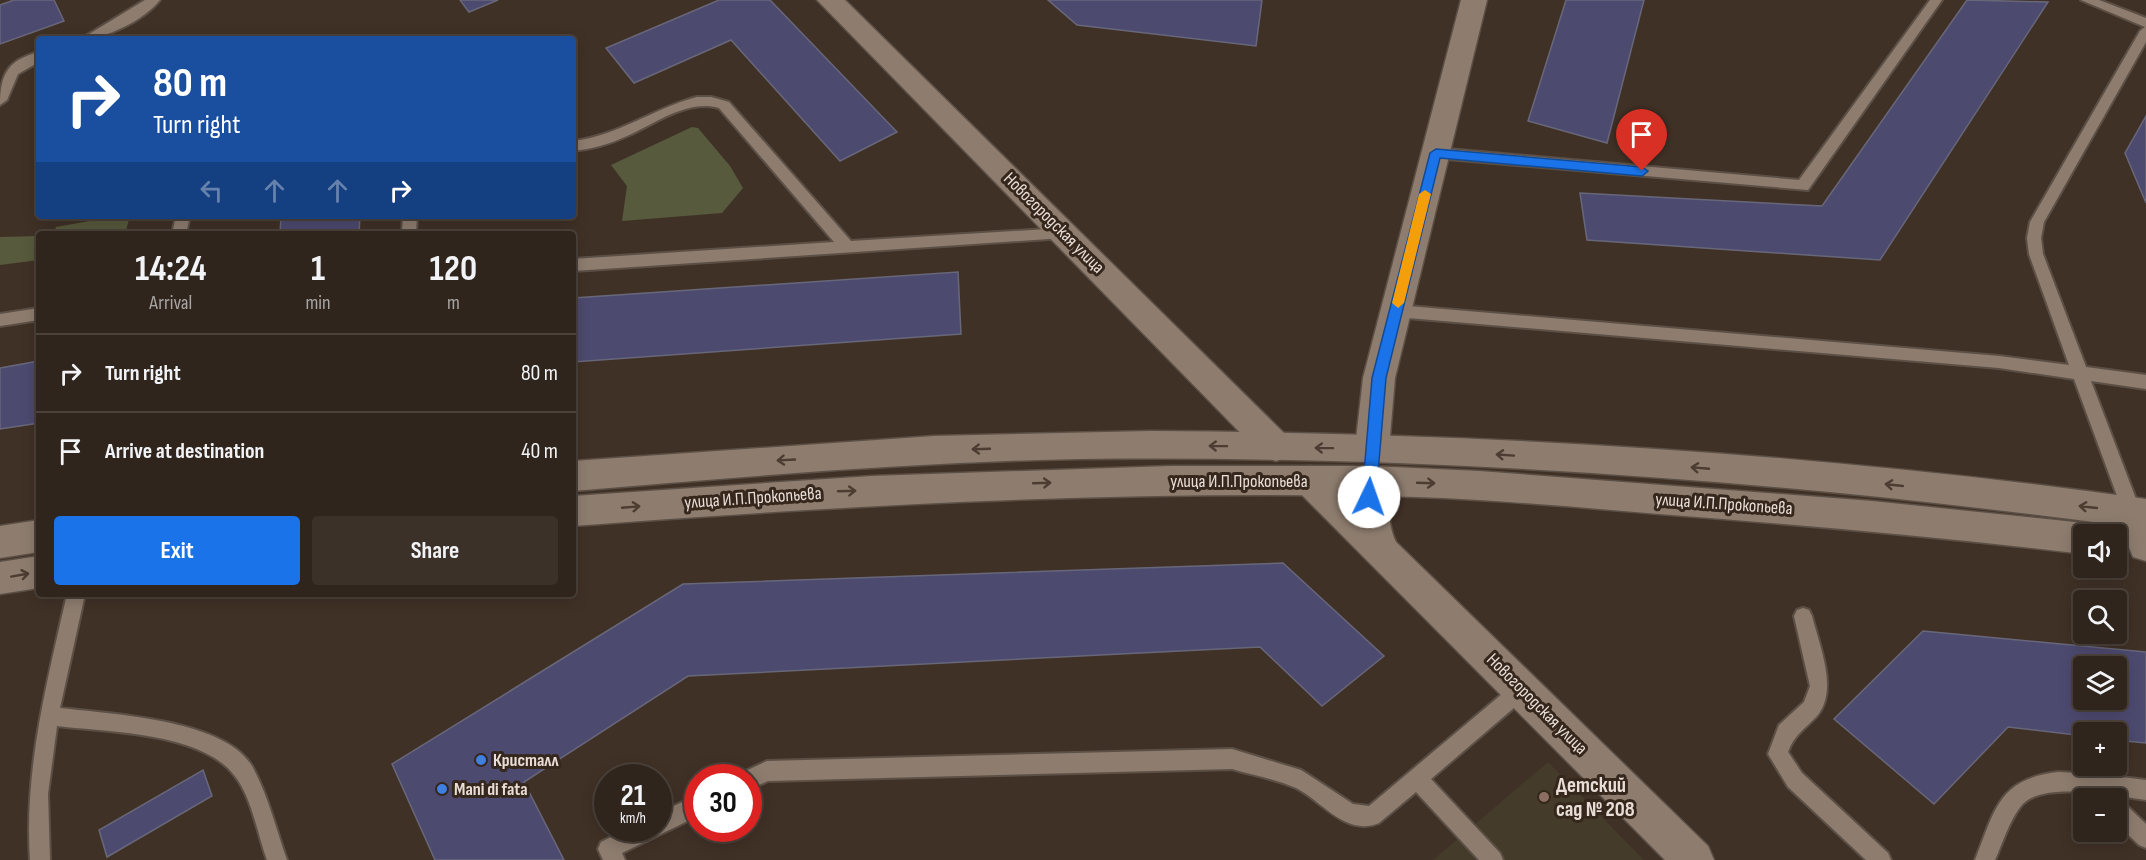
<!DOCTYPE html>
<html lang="en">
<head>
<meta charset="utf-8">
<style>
	:root { --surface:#30251c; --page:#3c3129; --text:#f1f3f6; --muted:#a8a5a3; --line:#4b423b; --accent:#1a73e8 }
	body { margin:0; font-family:"Sofia Sans Condensed",sans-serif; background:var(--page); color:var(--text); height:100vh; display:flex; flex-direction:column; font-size:22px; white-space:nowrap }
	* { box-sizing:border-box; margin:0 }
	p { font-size:20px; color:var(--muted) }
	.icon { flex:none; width:33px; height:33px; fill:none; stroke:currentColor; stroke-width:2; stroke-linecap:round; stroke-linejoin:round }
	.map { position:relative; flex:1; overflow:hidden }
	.details { position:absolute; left:36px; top:231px; width:540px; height:366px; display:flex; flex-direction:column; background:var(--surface); border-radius:6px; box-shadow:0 3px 15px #0003,0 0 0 2px var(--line) }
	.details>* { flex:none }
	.top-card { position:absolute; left:36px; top:36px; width:540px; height:183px; border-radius:6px; box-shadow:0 3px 15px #0003,0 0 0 2px var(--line); background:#1a4fa0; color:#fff; overflow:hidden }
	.fabs { position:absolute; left:2073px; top:524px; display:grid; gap:12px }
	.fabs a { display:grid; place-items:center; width:54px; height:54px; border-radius:6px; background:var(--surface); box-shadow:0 3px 15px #0003,0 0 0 2px var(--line); font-size:30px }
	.speed { position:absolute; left:594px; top:764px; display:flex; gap:12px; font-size:30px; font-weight:700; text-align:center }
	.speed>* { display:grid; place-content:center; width:78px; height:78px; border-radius:50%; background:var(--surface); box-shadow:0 3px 15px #0003,0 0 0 2px var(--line); line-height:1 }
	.speed small { font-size:15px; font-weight:400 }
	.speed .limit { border:9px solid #d22; background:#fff; color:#111 }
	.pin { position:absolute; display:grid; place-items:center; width:51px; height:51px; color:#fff; margin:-62px -26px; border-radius:50% 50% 50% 0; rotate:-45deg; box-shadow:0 0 6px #0007 }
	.pin .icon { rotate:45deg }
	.me { position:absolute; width:66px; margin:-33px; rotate:3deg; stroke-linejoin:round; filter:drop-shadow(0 0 4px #0008) }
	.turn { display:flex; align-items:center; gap:21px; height:126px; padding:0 18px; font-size:27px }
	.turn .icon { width:78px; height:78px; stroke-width:2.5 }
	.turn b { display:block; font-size:42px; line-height:51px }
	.lanes { display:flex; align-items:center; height:57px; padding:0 18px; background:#0003; justify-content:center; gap:30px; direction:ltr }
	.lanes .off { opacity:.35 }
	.eta { display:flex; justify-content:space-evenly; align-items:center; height:102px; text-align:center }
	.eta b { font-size:36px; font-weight:700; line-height:42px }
	.button { display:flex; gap:12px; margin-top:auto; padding:12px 18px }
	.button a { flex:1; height:69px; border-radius:6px; background:var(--accent); color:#fff; font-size:24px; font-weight:700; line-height:69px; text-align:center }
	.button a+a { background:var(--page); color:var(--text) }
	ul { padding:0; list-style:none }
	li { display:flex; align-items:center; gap:18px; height:78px; padding:0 18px; border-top:2px solid var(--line) }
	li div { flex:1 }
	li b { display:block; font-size:22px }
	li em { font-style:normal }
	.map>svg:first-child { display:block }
	.education { fill:#443b2a }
	.green { fill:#575a3c }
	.building { fill:#4d4a70; stroke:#68677a; stroke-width:1.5; fill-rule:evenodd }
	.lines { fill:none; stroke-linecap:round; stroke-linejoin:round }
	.lane-casing { stroke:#5c5046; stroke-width:4 }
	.street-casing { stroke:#5c5046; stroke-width:3 }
	.secondary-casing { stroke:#5c5046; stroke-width:3 }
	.lane { fill:#8e7d6f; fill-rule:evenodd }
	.street { fill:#8e7d6f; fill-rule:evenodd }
	.secondary { fill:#8e7d6f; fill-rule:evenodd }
	.oneway { stroke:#4c3c31 }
	.route { fill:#1a73e8; stroke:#114b97; stroke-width:1.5 }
	.slow { fill:#f59e0b }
	.shop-dot { fill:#3f7fe0; stroke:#36271c; stroke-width:2 }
	.education-dot { fill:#8d6e63; stroke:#36271c; stroke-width:2 }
	.labels { text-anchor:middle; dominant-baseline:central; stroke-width:6; stroke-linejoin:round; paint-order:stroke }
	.street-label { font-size:18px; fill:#e8ded7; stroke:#36271c }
	.poi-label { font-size:18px; font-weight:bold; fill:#e8ded7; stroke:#36271c; text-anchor:start }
	.near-poi-label { font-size:21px; font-weight:bold; fill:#e8ded7; stroke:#36271c; text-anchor:start }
</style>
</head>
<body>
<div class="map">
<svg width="2146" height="860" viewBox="0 0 2146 860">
	<rect width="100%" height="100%" fill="#403126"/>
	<path class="education" d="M1548,762L1644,860H1433Z"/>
	<g class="green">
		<path d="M692,127L698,128L730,166L743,188L722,213L622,221L627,186L611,165Z"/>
		<path d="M118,216H130L125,234H54L56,227Z"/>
		<path d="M39,236V260L0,265V237Z"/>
	</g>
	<g class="building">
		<path d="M14,0H54L64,21L0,44V5Z"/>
		<path d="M460,0H498L469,12Z"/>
		<path d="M719,0H770L897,132L840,161L731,40L634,83L606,48Z"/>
		<path d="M1048,0H1262L1256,46L1077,25Z"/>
		<path d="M1566,0H1644L1607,143L1528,121Z"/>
		<path d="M1967,0L2048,2L1880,260L1587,240L1580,193L1822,206Z"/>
		<path d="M2146,116V203L2125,153Z"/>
		<path d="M281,216H360L359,234H280Z"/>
		<path d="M958,272L961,334L573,362V298Z"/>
		<path d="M39,361V423L0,429V368Z"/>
		<path d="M1283,563L1384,656L1322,706L1260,647L688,676L524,782L564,860H435L392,764L683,584Z"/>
		<path d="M1923,631L2146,652V743L2116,740V732H2084V736L2008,727L1934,804L1834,719ZM2084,666H2116V699H2084Z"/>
		<path d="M203,770L212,796L107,857L99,830Z"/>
	</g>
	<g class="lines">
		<defs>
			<g id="lane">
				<path d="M145,0H160C144,20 106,39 81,39Z"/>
				<path d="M1930,0H1942L1808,190L1436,158L1429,153L1436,148L1799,180Z"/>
				<path d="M2081,0H2099L2146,18V42L2044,222L2041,238L2043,254L2086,367L2146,375V389L2091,381L2141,512L2138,517L2132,520L2126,517L2123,512L2074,379L1999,368L1396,317L1388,311L1396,305L1999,356L2069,365L2029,254L2027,238L2030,222L2140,31L2145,27Z"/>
				<path d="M39,52V62L18,74L7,100L0,105C0,74 8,60 39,52Z"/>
				<path d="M697,97H711L729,102L851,241L1063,228L1070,233L1063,238L573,271V259L834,242L719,108C687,99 655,124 627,136C610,144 592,149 573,151V141C618,136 654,108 697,97Z"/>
				<path d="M176,216H190L186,234H172Z"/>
				<path d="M403,216H417L416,234H402Z"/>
				<path d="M39,308V320L0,326V314Z"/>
				<path d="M67,594H85L60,708C110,714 224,719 252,766C268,795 276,829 287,860H267C257,833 252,797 234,775C201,732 106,732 57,726L48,794L50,860H30C24,769 47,682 67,594Z"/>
				<path d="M1803,608L1809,610L1812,616C1819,645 1839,690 1817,716C1805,729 1794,735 1788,752L1802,773L1888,853L1891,860H1866L1788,787L1768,754L1779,725L1804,702L1810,686L1794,616L1797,610Z"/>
				<path d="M1522,680L1529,683L1531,689L1529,695L1431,779L1500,853L1503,860H1479L1416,792L1379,823C1346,837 1322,801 1296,788C1276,779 1252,775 1232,769L768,781L748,790V777H739L741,773L767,761L1232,749L1301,770L1353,804L1369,806L1515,683Z"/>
				<path d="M2058,772L2097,774L2146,780V800C2117,796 2041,780 2021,806C2009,821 2003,842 1995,860H1975C1995,810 1998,779 2058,772Z"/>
				<path d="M698,795V816L622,853L625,860H603L598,849L601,842L629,828H658V813Z"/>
				<path d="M2116,799L2123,802L2146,824V848L2139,845L2116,823Z"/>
			</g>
			<g id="street">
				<path d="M817,0H845L1288,437L1293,447L1288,457L1276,461L1264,457Z"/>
				<path d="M1461,0H1487L1395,378L1389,448L1384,458L1372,462L1360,458L1355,448L1363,378Z"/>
				<path d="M1310,466L1322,471L1353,501V481L1358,471L1370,466L1382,471C1393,494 1384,517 1396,542L1708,846L1714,860H1665L1298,491L1293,481L1298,471Z"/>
			</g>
			<g id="secondary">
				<path d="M1151,431C1483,433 1817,453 2146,499V561L2133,557L2120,525L2101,523C1764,479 1420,455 1080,459C911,462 742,477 573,491V461L934,436Z"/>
				<path d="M1171,466H1371L1479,471L1872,501L2084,523L2096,528L2099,534H2084V554C1942,537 1801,525 1659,514C1563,506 1467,497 1371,496C1105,491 838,506 573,526V496L872,476Z"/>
				<path d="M39,520V552L0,558V526Z"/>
				<path d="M39,556V588L0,594V562Z"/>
			</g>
		</defs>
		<use href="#lane" class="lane-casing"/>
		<use href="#street" class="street-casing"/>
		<use href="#secondary" class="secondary-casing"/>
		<use href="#lane" class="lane"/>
		<use href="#street" class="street"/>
		<use href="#secondary" class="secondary"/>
	</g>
	<defs><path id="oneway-shaft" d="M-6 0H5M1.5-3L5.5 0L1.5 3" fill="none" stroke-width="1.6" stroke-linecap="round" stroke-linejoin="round" transform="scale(1.5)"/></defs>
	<g class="oneway">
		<use href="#oneway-shaft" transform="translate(1218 446) rotate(-179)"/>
		<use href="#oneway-shaft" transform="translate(1324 448) rotate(-179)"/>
		<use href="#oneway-shaft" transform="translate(981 449) rotate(178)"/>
		<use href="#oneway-shaft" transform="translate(1505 455) rotate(-176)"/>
		<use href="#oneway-shaft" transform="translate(786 460) rotate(177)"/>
		<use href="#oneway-shaft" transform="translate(1700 468) rotate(-175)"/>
		<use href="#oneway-shaft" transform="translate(1042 483) rotate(-2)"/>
		<use href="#oneway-shaft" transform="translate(1426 483) rotate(2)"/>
		<use href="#oneway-shaft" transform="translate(1894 485) rotate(-174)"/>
		<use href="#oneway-shaft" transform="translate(847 491) rotate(-2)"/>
		<use href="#oneway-shaft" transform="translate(631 507) rotate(-5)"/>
		<use href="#oneway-shaft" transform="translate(2088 507) rotate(-174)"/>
		<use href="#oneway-shaft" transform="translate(20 575) rotate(-10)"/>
	</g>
	<path class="route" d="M1436,149L1642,167L1648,171L1642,176L1440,158L1386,378L1376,497L1369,503L1362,497L1372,378L1430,153Z"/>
	<path class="slow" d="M1425,190L1431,194L1404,303L1398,308L1392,303L1419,194Z"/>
	<g class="shop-dot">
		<circle cx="481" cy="760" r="6"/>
		<circle cx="442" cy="789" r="6"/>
	</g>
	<circle class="education-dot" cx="1544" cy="797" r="6"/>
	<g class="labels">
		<g class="street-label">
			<text transform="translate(1054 223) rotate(45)">Новогородская улица</text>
			<text x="1239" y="481">улица И.П.Прокопьева</text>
			<text transform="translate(753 498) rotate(-4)">улица И.П.Прокопьева</text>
			<text transform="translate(1724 504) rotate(4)">улица И.П.Прокопьева</text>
			<text transform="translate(1537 704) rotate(45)">Новогородская улица</text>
		</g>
		<g class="poi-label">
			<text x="493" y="760">Кристалл</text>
			<text x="454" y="789">Mani di fata</text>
		</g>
		<g class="near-poi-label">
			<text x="1556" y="785">Детский<tspan x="1556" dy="24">сад № 208</tspan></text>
		</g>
	</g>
</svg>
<div class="fabs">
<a><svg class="icon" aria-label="sound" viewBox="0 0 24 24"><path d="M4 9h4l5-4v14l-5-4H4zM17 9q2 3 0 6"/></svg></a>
<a><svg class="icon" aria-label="search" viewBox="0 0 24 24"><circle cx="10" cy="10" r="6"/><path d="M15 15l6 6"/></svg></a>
<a><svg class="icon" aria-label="layers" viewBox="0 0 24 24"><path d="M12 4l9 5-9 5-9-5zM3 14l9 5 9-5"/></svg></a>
<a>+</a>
<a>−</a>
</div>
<div class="speed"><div>21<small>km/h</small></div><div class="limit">30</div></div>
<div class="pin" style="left:1642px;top:171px;background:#d93025"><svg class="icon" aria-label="arrive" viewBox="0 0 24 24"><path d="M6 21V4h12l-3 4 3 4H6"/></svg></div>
<svg class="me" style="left:1369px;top:497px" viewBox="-20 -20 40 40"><circle r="19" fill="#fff"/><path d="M0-13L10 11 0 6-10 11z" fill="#1a73e8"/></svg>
<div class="top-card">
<div class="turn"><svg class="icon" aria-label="right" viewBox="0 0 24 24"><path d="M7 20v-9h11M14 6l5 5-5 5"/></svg><div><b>80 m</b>Turn right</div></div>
<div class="lanes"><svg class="icon off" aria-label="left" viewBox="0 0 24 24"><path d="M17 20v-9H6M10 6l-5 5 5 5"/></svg><svg class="icon off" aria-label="ahead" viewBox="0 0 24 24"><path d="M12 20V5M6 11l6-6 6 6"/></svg><svg class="icon off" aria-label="ahead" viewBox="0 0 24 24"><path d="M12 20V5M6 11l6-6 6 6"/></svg><svg class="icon" aria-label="right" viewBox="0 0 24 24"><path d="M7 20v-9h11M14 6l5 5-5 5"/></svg></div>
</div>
<section class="details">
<div class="eta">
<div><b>14:24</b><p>Arrival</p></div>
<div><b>1</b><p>min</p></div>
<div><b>120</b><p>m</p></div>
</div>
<ul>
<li><svg class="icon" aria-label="right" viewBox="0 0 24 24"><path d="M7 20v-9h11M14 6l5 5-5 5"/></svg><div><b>Turn right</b></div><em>80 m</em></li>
<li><svg class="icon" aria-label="arrive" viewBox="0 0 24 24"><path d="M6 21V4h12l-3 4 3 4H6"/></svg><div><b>Arrive at destination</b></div><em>40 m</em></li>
</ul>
<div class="button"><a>Exit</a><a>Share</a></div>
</section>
</div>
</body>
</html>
